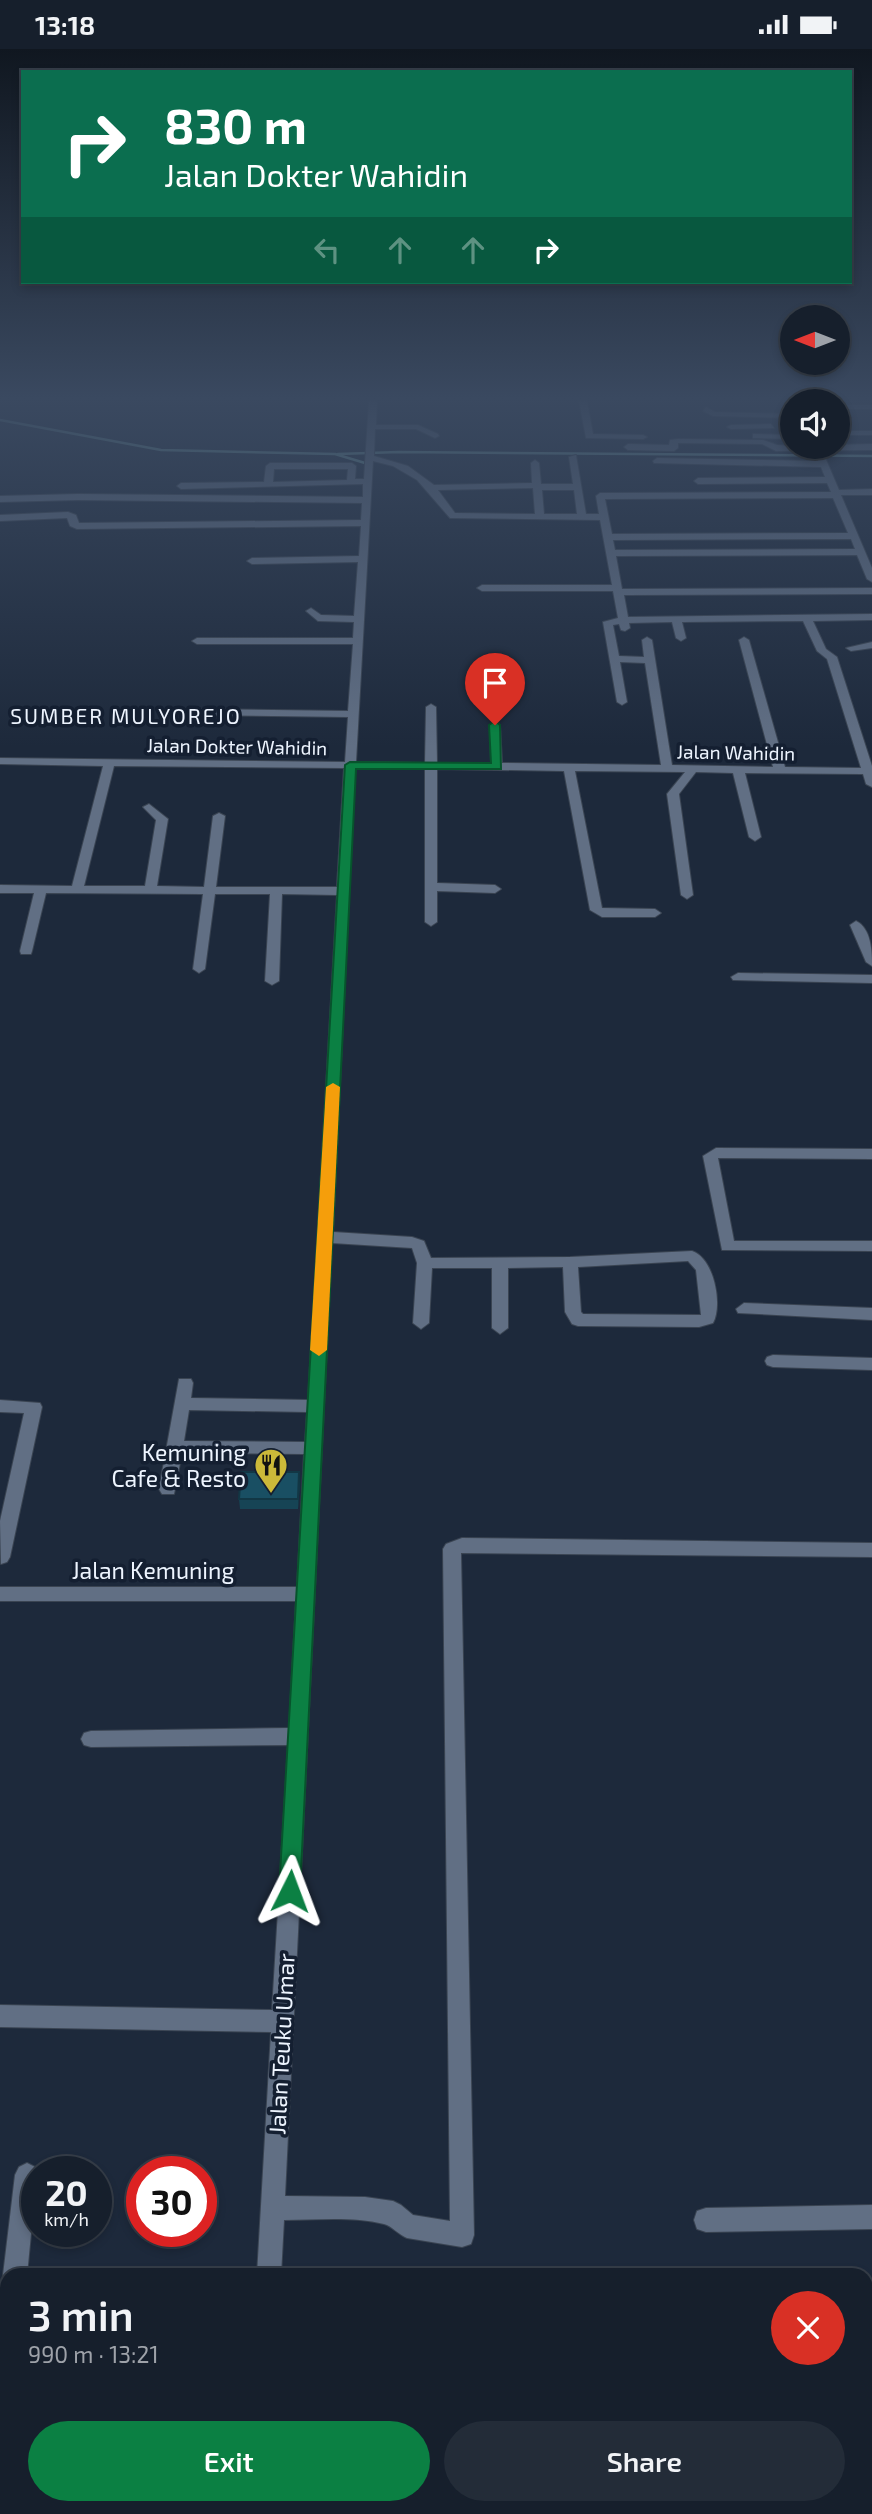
<!DOCTYPE html>
<html lang="en">
<head>
<meta charset="utf-8">
<style>
	:root { --surface:#161f2c; --page:#232c38; --text:#f1f3f6; --muted:#9ea2a9; --line:#353d48; --accent:#0b8043 }
	body { margin:0; font-family:"Exo 2",sans-serif; background:var(--page); color:var(--text); height:100vh; display:flex; flex-direction:column; font-size:26px; white-space:nowrap }
	* { box-sizing:border-box; margin:0 }
	p { font-size:23px; color:var(--muted) }
	.icon { flex:none; width:38px; height:38px; fill:none; stroke:currentColor; stroke-width:2; stroke-linecap:round; stroke-linejoin:round }
	.map { position:relative; flex:1; overflow:hidden }
	.panel { position:absolute; left:0px; top:2219px; width:873px; height:247px; display:flex; flex-direction:column; background:var(--surface); border-radius:21px 21px 0 0; box-shadow:0 4px 10px #0003,0 0 0 2px var(--line) }
	.panel>* { flex:none }
	.hud { position:absolute; left:21px; top:21px; width:831px; height:214px; border-radius:0px; box-shadow:0 4px 10px #0003,0 0 0 2px var(--line); background:#0b6e4f; color:#fff; overflow:hidden }
	.needle { width:46px; rotate:270deg }
	.buttons { position:absolute; left:780px; top:256px; display:grid; gap:14px }
	.buttons a { display:grid; place-items:center; width:70px; height:70px; border-radius:50%; background:var(--surface); box-shadow:0 4px 10px #0003,0 0 0 2px var(--line); font-size:35px }
	.speed { position:absolute; left:21px; top:2107px; display:flex; gap:14px; font-size:35px; font-weight:700; text-align:center }
	.speed>* { display:grid; place-content:center; width:91px; height:91px; border-radius:50%; background:var(--surface); box-shadow:0 4px 10px #0003,0 0 0 2px var(--line); line-height:1 }
	.speed small { font-size:18px; font-weight:400 }
	.speed .limit { border:10px solid #d22; background:#fff; color:#111 }
	.pin { position:absolute; display:grid; place-items:center; width:60px; height:60px; color:#fff; margin:-72px -30px; border-radius:50% 50% 50% 0; rotate:-45deg; box-shadow:0 0 7px #0007 }
	.pin .icon { rotate:45deg }
	.me { position:absolute; width:77px; margin:-38px; rotate:3deg; stroke-linejoin:round; filter:drop-shadow(0 0 5px #0008) }
	.turn { display:flex; align-items:center; gap:24px; height:147px; padding:0 28px; font-size:32px }
	.turn .icon { width:91px; height:91px; stroke-width:2.5 }
	.turn b { display:block; font-size:49px; line-height:60px }
	.lanes { display:flex; align-items:center; height:66px; padding:0 28px; background:#0003; justify-content:center; gap:35px; direction:ltr }
	.lanes .off { opacity:.35 }
	.round { display:grid; place-items:center; flex:none; width:74px; height:74px; border-radius:37px; background:var(--page) }
	.overview { display:flex; align-items:center; justify-content:space-between; height:119px; padding:0 28px }
	h1 { font-size:42px; font-weight:600; line-height:52px }
	.primary-button { display:flex; gap:14px; margin-top:auto; padding:14px 28px }
	.primary-button a { flex:1; height:80px; border-radius:42px; background:var(--accent); color:#fff; font-size:28px; font-weight:600; line-height:80px; text-align:center }
	.primary-button a+a { background:var(--page); color:var(--text) }
	.status { display:flex; justify-content:space-between; align-items:center; height:49px; padding:0 35px; background:var(--surface); direction:ltr }
	.status svg { height:19px; fill:currentColor }
	.map>svg:first-child { display:block }
	.lines { fill:none; stroke-linecap:round; stroke-linejoin:round }
	.stream { stroke:#6e9c9f; stroke-width:2.5 }
	.minor-casing { stroke:#3a4452; stroke-width:2 }
	.minor { fill:#616f84; fill-rule:evenodd }
	.wall { fill:#164455 }
	.shaded-wall { fill:#123745 }
	.building { fill:#194f63; stroke:#123745; stroke-width:2 }
	.route { fill:#0b8043; stroke:#07532c; stroke-width:2 }
	.slow { fill:#f59e0b }
	.labels { text-anchor:middle; dominant-baseline:central; stroke-width:7; stroke-linejoin:round; paint-order:stroke }
	.far-street-label { font-size:19px; fill:#edf4fe; stroke:#141f31 }
	.far-quarter-label { font-size:21px; letter-spacing:2px; fill:#edf4fe; stroke:#141f31 }
	.poi-label { font-size:23px; fill:#edf4fe; stroke:#141f31; text-anchor:end }
	.street-label { font-size:23px; fill:#edf4fe; stroke:#141f31 }
</style>
</head>
<body>
<div class="status"><b>13:18</b><svg viewBox="0 0 49 12"><path d="M0 12V9h3v3zM5 12V6h3v6zM10 12V3h3v9zM15 12V0h3v12zM26 1h20v11H26zM47 4h2v5h-2z"/></svg></div>
<div class="map">
<svg width="872" height="2465" viewBox="0 0 872 2465">
	<rect width="100%" height="100%" fill="#1d293b"/>
	<g class="lines">
		<g class="stream">
			<path d="M0,371L161,401L335,405L365,414"/>
			<path d="M338,405L399,403L872,407"/>
		</g>
		<defs>
			<g id="minor">
				<path d="M369,352H377L376,376H418L438,385L439,387L435,389L416,380H375L374,407L408,417L434,436L532,434L531,414L535,411L539,414L541,435H573L569,408L576,406L586,465H599L596,447L600,444L831,443L827,434L698,435L694,432L698,429L825,428L821,418L654,414L653,412L657,409L818,412L816,406L820,403L824,406L839,441L872,440V446H841L872,519V533L867,530L857,506L616,507L622,540L872,539V545L624,546L628,568L872,565V571L813,572L826,600L837,608L872,717V738L866,735L863,725L745,724L761,788L755,792L749,788L733,724L696,723L679,745L693,846L687,850L681,846L667,745L685,723L575,722L602,859L655,860L661,864L655,868H602L590,861L564,722L437,720V834L495,836L501,840L495,844L437,842V873L431,877L425,873V720L355,719L333,1183L412,1188L424,1192L431,1209L570,1208L692,1202C714,1209 723,1256 713,1274L699,1278L578,1277L572,1275L565,1263L563,1218L508,1219V1279L500,1285L492,1279V1219H432L429,1274L421,1280L413,1274L417,1214L412,1199L332,1194L285,2147L365,2148L393,2152L401,2156L413,2166L450,2172L443,1500L446,1495L462,1489L872,1494V1508L461,1504L474,2186L471,2195L462,2198L407,2189C399,2186 392,2177 384,2175C353,2167 316,2171 284,2171L281,2226H257L271,1983L0,1978V1956L272,1961L288,1696L91,1698L84,1696L81,1690L84,1684L91,1682L289,1679L296,1552H0V1538H297L304,1405L182,1404L174,1445H162L159,1440L179,1330H191L193,1334L191,1349L308,1351L337,846L282,845L279,932L272,936L265,932L270,845H215L205,920L199,924L193,920L203,845L46,844L32,902L31,905H21L20,902L34,844H0V836L72,837L103,717L0,715V709L345,713L348,668L190,666L185,663L190,660L348,662L353,595H197L192,592L197,589H353L354,573L318,572L306,562L311,559L321,566L354,567L358,513L252,515L247,512L252,509L359,507L361,477L77,480L70,477L67,469L0,472V466L68,463L76,466L79,474L361,471L362,454L78,451L0,453V447L78,445L363,448V435L181,440L177,437L181,434L264,433L266,417L270,414H352L356,417L355,430H364ZM373,412L393,417L417,431L450,469L600,471L612,536H482L477,539L482,542H613L618,569L603,573L617,653L622,656L627,653L620,613L645,614L661,716L502,714L500,676L495,673L490,676L491,714H437L436,658L431,655L426,658L425,714L356,713ZM274,420H348L347,431L273,433ZM533,439L535,465L455,464L438,441ZM542,441H574L577,465H544ZM833,449L848,484L612,485L605,450ZM851,490L855,500L615,501L613,491ZM803,572L817,602L827,610L861,719L785,718L749,591L744,588L739,591L773,718L672,716L652,591L647,588L642,591L644,608L619,607L613,576L619,575L621,581L625,582L630,579L629,574L672,573L676,589L681,592L686,589L682,573ZM114,717L344,719L337,838H216L225,767L219,764L213,767L204,838L157,837L168,770L149,755L143,758L156,771L145,837H84ZM688,1212L696,1221L701,1266L583,1265L581,1263L578,1218ZM189,1361L307,1363L305,1393L184,1392Z"/>
				<path d="M579,352H587L593,385L643,386L647,388L643,390L586,389Z"/>
				<rect x="838" y="356" width="34" height="4"/>
				<path d="M706,358L715,363L793,365V369L713,367L703,362Z"/>
				<path d="M771,375L774,379L731,380L727,378L731,376Z"/>
				<rect x="838" y="382" width="34" height="4"/>
				<path d="M753,385L793,386V390L756,389H753Z"/>
				<path d="M678,390L763,391L777,396L793,397L872,395V401L776,402L762,395L678,394V399L674,402L628,401L624,398L628,395L669,396L670,391Z"/>
				<path d="M872,593V599L851,602L846,599Z"/>
				<path d="M856,872C871,879 872,902 872,917L866,913L850,876Z"/>
				<path d="M738,924L872,926V934L733,931L731,928Z"/>
				<path d="M716,1099L872,1100V1110L718,1109L734,1192H872V1202L722,1201L703,1107Z"/>
				<path d="M744,1254L872,1259V1271L738,1264L736,1260Z"/>
				<path d="M773,1306L872,1309V1321L773,1318L767,1316L765,1312L767,1308Z"/>
				<path d="M0,1351L40,1354L42,1358L10,1508L7,1513L1,1515L0,1472L24,1364L0,1363Z"/>
				<path d="M27,2114L35,2118L37,2123L27,2226H7V2235L3,2226L15,2126L19,2118Z"/>
				<path d="M872,2156V2180L706,2183L697,2180L694,2171L697,2162L706,2159Z"/>
				<rect x="866" y="2265" width="6" height="26"/>
				<path d="M7,2280V2338L0,2335V2283Z"/>
				<path d="M872,2342V2369L866,2372V2345Z"/>
				<rect x="243" y="2459" width="26" height="6"/>
			</g>
		</defs>
		<use href="#minor" class="minor-casing"/>
		<use href="#minor" class="minor"/>
	</g>
	<path class="wall" d="M300,1433L298,1460H240L239,1450Z"/>
	<path class="shaded-wall" d="M299,1423L300,1433L298,1460V1450Z"/>
	<path class="building" d="M241,1423H299L298,1450H239Z"/>
	<linearGradient id="sky" x2="0" y2="1"><stop stop-color="#101720"/><stop offset="0.5" stop-color="#3a4960"/><stop offset="1" stop-color="#3a4960" stop-opacity="0"/></linearGradient>
	<rect width="872" height="698" fill="url(#sky)"/>
	<path class="route" d="M495,672L500,676L501,720H356L300,1842L297,1849L290,1852L282,1849L279,1842L345,716L350,713L491,714L489,676Z"/>
	<path class="slow" d="M333,1034L340,1038L327,1301L319,1307L310,1301L326,1038Z"/>
	<defs>
		<symbol id="restaurant-pin" viewBox="-11 -11 22 30"><path d="M0 17L-7.5 6A9.5 9.5 0 1 1 7.5 6Z" fill="#ccb939" stroke="#141f31"/><path d="M-5-6h1v4h1v-4h1v4h1v-4h1v5L-1.5 .5V6h-2V.5L-5-1ZM5-6V6H3V1.5H1.5Q1.5-4 5-6Z" fill="#111"/></symbol>
	</defs>
	<g fill-rule="evenodd">
		<use href="#restaurant-pin" x="252" y="1397" width="38" height="52"/>
	</g>
	<g class="labels">
		<g class="far-street-label">
			<text transform="translate(237 697) rotate(1)">Jalan Dokter Wahidin</text>
			<text transform="translate(736 703) rotate(1)">Jalan Wahidin</text>
		</g>
		<g class="far-quarter-label">
			<text x="126" y="666">SUMBER MULYOREJO</text>
		</g>
		<g class="poi-label">
			<text x="246" y="1403">Kemuning<tspan x="246" dy="26">Cafe &amp; Resto</tspan></text>
		</g>
		<g class="street-label">
			<text x="153" y="1521">Jalan Kemuning</text>
			<text transform="translate(281 1995) rotate(-87)">Jalan Teuku Umar</text>
		</g>
	</g>
</svg>
<div class="buttons">
<a><svg class="needle" viewBox="-14 -14 28 28"><path d="M0-13l5 13h-10z" fill="#e53935"/><path d="M0 13l5-13h-10z" fill="#9ea2a9"/></svg></a>
<a><svg class="icon" aria-label="sound" viewBox="0 0 24 24"><path d="M4 9h4l5-4v14l-5-4H4zM17 9q2 3 0 6"/></svg></a>
</div>
<div class="speed"><div>20<small>km/h</small></div><div class="limit">30</div></div>
<div class="pin" style="left:495px;top:676px;background:#d93025"><svg class="icon" aria-label="arrive" viewBox="0 0 24 24"><path d="M6 21V4h12l-3 4 3 4H6"/></svg></div>
<svg class="me" style="left:290px;top:1842px" viewBox="-20 -20 40 40"><path d="M0-17L14 15 0 8-14 15z" fill="#0b8043" stroke="#fff" stroke-width="4"/></svg>
<div class="hud">
<div class="turn"><svg class="icon" aria-label="right" viewBox="0 0 24 24"><path d="M7 20v-9h11M14 6l5 5-5 5"/></svg><div><b>830 m</b>Jalan Dokter Wahidin</div></div>
<div class="lanes"><svg class="icon off" aria-label="left" viewBox="0 0 24 24"><path d="M17 20v-9H6M10 6l-5 5 5 5"/></svg><svg class="icon off" aria-label="ahead" viewBox="0 0 24 24"><path d="M12 20V5M6 11l6-6 6 6"/></svg><svg class="icon off" aria-label="ahead" viewBox="0 0 24 24"><path d="M12 20V5M6 11l6-6 6 6"/></svg><svg class="icon" aria-label="right" viewBox="0 0 24 24"><path d="M7 20v-9h11M14 6l5 5-5 5"/></svg></div>
</div>
<section class="panel">
<div class="overview"><div><h1>3 min</h1><p>990 m · 13:21</p></div><a class="round" style="background:#d93025;color:#fff"><svg class="icon" aria-label="close" viewBox="0 0 24 24"><path d="M6 6l12 12M18 6L6 18"/></svg></a></div>
<div class="primary-button"><a>Exit</a><a>Share</a></div>
</section>
</div>
</body>
</html>
